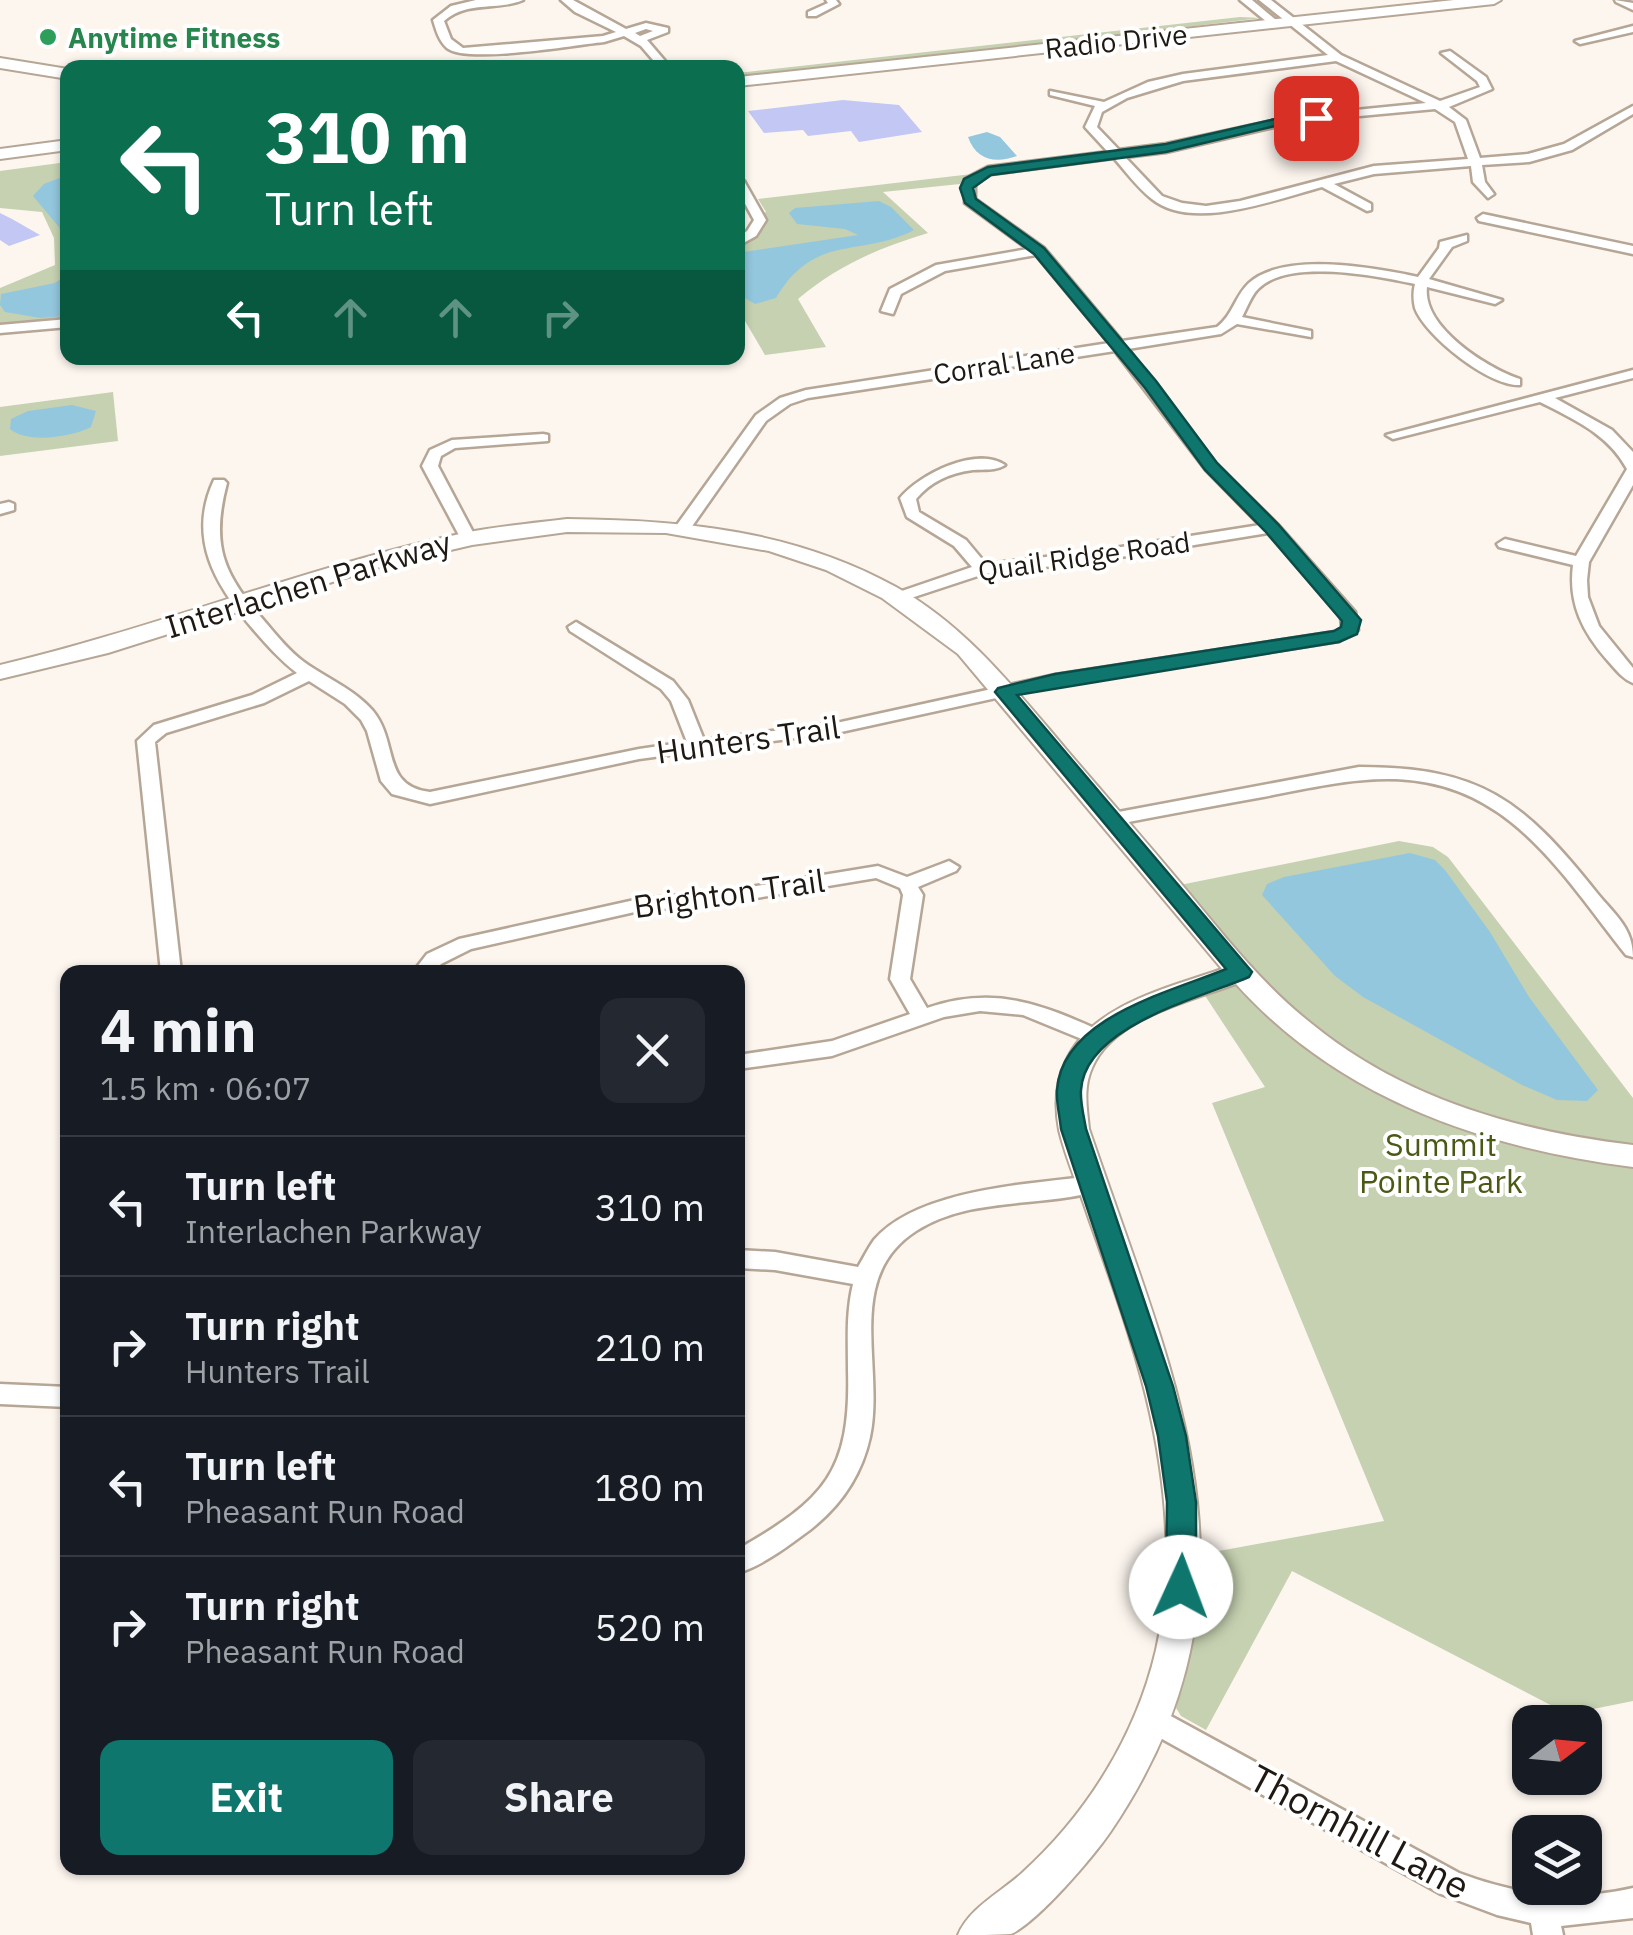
<!DOCTYPE html>
<html lang="en">
<head>
<meta charset="utf-8">
<style>
	:root { --surface:#171b24; --page:#242831; --text:#f1f3f6; --muted:#9ea1a6; --line:#363941; --accent:#0f766e }
	body { margin:0; font-family:"IBM Plex Sans",sans-serif; background:var(--page); color:var(--text); height:100vh; display:flex; flex-direction:column; font-size:38px; white-space:nowrap }
	* { box-sizing:border-box; margin:0 }
	p { font-size:32px; color:var(--muted) }
	.icon { flex:none; width:55px; height:55px; fill:none; stroke:currentColor; stroke-width:2; stroke-linecap:round; stroke-linejoin:round }
	.map { position:relative; flex:1; overflow:hidden }
	.side { position:absolute; left:60px; top:965px; width:685px; height:910px; display:flex; flex-direction:column; background:var(--surface); border-radius:20px; box-shadow:0 2px 8px #0004 }
	.side>* { flex:none }
	.hud { position:absolute; left:60px; top:60px; width:685px; height:305px; border-radius:20px; box-shadow:0 2px 8px #0004; background:#0b6e4f; color:#fff; overflow:hidden }
	.needle { width:65px; rotate:74deg }
	.buttons { position:absolute; left:1512px; top:1705px; display:grid; gap:20px }
	.buttons a { display:grid; place-items:center; width:90px; height:90px; border-radius:20px; background:var(--surface); box-shadow:0 2px 8px #0004; font-size:50px }
	.pin { position:absolute; display:grid; place-items:center; width:85px; height:85px; color:#fff; margin:-42px; border-radius:20px; box-shadow:0 5px 15px #0006 }
	.me { position:absolute; width:110px; margin:-55px; rotate:2deg; stroke-linejoin:round; filter:drop-shadow(0 0 8px #0008) }
	.turn { display:flex; align-items:center; gap:35px; height:210px; padding:0 40px; font-size:45px }
	.turn .icon { width:130px; height:130px; stroke-width:2.5 }
	.turn b { display:block; font-size:70px; line-height:85px }
	.lanes { display:flex; align-items:center; height:95px; padding:0 40px; background:#0003; justify-content:center; gap:50px; direction:ltr }
	.lanes .off { opacity:.35 }
	.round { display:grid; place-items:center; flex:none; width:105px; height:105px; border-radius:20px; background:var(--page) }
	.headline { display:flex; align-items:center; justify-content:space-between; height:170px; padding:0 40px }
	h1 { font-size:60px; font-weight:800; line-height:75px }
	.action { display:flex; gap:20px; margin-top:auto; padding:20px 40px }
	.action a { flex:1; height:115px; border-radius:20px; background:var(--accent); color:#fff; font-size:40px; font-weight:800; line-height:115px; text-align:center }
	.action a+a { background:var(--page); color:var(--text) }
	ul { padding:0; list-style:none }
	li { display:flex; align-items:center; gap:30px; height:140px; padding:0 40px; border-top:2px solid var(--line) }
	li div { flex:1 }
	li b { display:block; font-size:38px }
	li em { font-style:normal }
	.map>svg:first-child { display:block }
	.green { fill:#c6d1b1 }
	.water { fill:#93c7de }
	.building { fill:#c2c7f4 }
	.lines { fill:none; stroke-linecap:round; stroke-linejoin:round }
	.street-casing { stroke:#b6a696; stroke-width:5 }
	.secondary-casing { stroke:#b6a696; stroke-width:4 }
	.street { fill:#fff; fill-rule:evenodd }
	.secondary { fill:#fff; fill-rule:evenodd }
	.route { fill:#0f766e; stroke:#0a4d48; stroke-width:2.5 }
	.leisure-dot { fill:#2e9e5b; stroke:#fff; stroke-width:4 }
	.labels { text-anchor:middle; dominant-baseline:central; stroke-width:8; stroke-linejoin:round; paint-order:stroke }
	.far-leisure-label { font-size:28px; font-weight:bold; fill:#27864d; stroke:#fff; text-anchor:start }
	.far-street-label { font-size:28px; fill:#1f1913; stroke:#fff }
	.street-label { font-size:32px; fill:#1f1913; stroke:#fff }
	.park-label { font-size:32px; fill:#4a5a15; stroke:#fff }
	.near-street-label { font-size:38px; fill:#1f1913; stroke:#fff }
</style>
</head>
<body>
<div class="map">
<svg width="1633" height="1935" viewBox="0 0 1633 1935">
	<rect width="100%" height="100%" fill="#fdf6ef"/>
	<g class="green">
		<path d="M1240,17L1262,18L738,79V73Z"/>
		<path d="M67,162V323L0,329V288L55,265L54,238L42,212L0,208V171Z"/>
		<path d="M972,174L960,184L883,192L928,233C878,248 837,266 798,299L826,347L765,355L738,309V242L747,238L759,215L766,212L758,199Z"/>
		<path d="M113,392L118,441L0,456V407Z"/>
		<path d="M1399,841L1433,847L1448,857L1633,1098V1701L1568,1714L1292,1571L1206,1730L1181,1716L1176,1708L1190,1647L1197,1555L1384,1521L1212,1103L1265,1087L1200,988L1240,972L1170,887Z"/>
	</g>
	<g class="water">
		<path d="M987,132L1000,137L1017,156C995,164 976,160 968,137Z"/>
		<path d="M67,175V316L40,318L5,312L0,305L1,294L55,283L64,277L65,243L59,227L33,196L44,184Z"/>
		<path d="M879,201L891,207L914,230C861,258 815,232 776,298L755,304L738,294L742,271L738,257L743,252L858,235L845,229L797,224L789,213L795,208Z"/>
		<path d="M72,405L96,411L91,427C71,437 28,444 10,429L11,419L28,411Z"/>
		<path d="M1410,853L1435,860L1445,870L1490,932L1529,997L1598,1090L1587,1101L1557,1100L1522,1085L1363,997L1335,976L1262,895L1267,884L1284,877Z"/>
	</g>
	<g class="building">
		<path d="M843,100L899,105L922,132L859,142L851,131L808,136L803,130L764,133L748,111Z"/>
		<path d="M0,213L12,219L40,235L9,246L0,240Z"/>
	</g>
	<g class="lines">
		<defs>
			<g id="street">
				<path d="M476,0H523C498,11 468,0 444,21L451,39L463,48L603,36L616,32L575,12L561,0H573L626,29L646,23L668,28V32L647,40L671,68H660L641,46L624,36L604,42C575,45 466,64 447,48C439,41 436,30 433,20L451,6ZM646,29L653,31L640,36L635,33Z"/>
				<path d="M826,0H836L839,4L816,16H808V12L828,3Z"/>
				<path d="M1240,0H1252L1276,20L1267,22Z"/>
				<path d="M1259,0H1271L1341,55L1440,101L1480,87L1477,81L1441,53L1450,51L1486,77L1492,89L1449,107L1466,120L1480,158L1528,154L1564,144L1633,106V114L1572,150L1529,162L1482,165L1485,182L1494,194L1488,198L1473,182L1471,166L1374,174L1334,184L1371,204V210L1367,211L1322,187C1277,199 1192,232 1152,199C1138,188 1126,172 1114,158L991,174L975,184V199L1044,248L1122,341L1217,327C1233,315 1235,296 1249,283C1284,251 1376,268 1418,277L1439,248L1440,242L1467,235V241L1452,247L1429,279L1502,300L1495,304L1427,287C1422,327 1487,368 1520,379V385C1490,387 1425,336 1415,308C1413,299 1413,292 1415,284C1377,276 1288,258 1258,289C1251,296 1247,308 1242,317L1311,331V337L1237,324L1221,334L1128,349L1216,464L1278,525L1355,612L1358,630L1339,641L1055,685L841,732L639,759L430,804L392,794L381,781L367,731L361,720L345,704L309,681L264,703L166,733L155,742L181,972H161L137,741L154,725L252,695L297,673C280,660 267,645 253,629C215,585 187,538 214,480H224L227,483C210,547 224,575 266,623C278,637 289,651 304,662C326,678 354,689 373,711C399,743 381,786 430,792L639,749L687,742L671,701L661,689L570,631L568,627L576,622L673,681L688,700L704,740L841,722L1055,675L1335,632L1342,628L1341,617L1268,533L1096,561L984,574L905,600H893V594L972,567L954,546L907,517L900,498C920,474 976,446 1005,465C995,471 985,469 973,470C950,473 931,481 916,499L919,512L966,540L986,564L1096,551L1260,525L1206,470L1115,351L808,398L790,404L766,421L688,532L682,534L674,529L756,415L780,398L806,390L1109,343L1036,255L945,271L901,294L893,314L881,311L890,289L936,265L1028,249L965,203V179L988,167L1108,152L1085,127L1095,106L1050,95V91L1104,102L1148,82L1183,74L1328,55ZM1336,61L1426,103L1295,116L1166,144L1119,150L1097,127L1102,112L1127,98L1183,81ZM1435,109L1455,122L1468,159L1374,166L1240,201L1206,206L1182,203L1162,196L1125,157L1166,152L1295,122Z"/>
				<path d="M1615,0L1633,3V10L1616,2Z"/>
				<path d="M1633,26V32L1580,44L1575,41Z"/>
				<path d="M738,177L744,181L766,220L756,236L738,246V237L747,231L754,220L738,191Z"/>
				<path d="M1483,214L1633,246V254L1479,221L1477,218Z"/>
				<path d="M68,319V327L0,333V325Z"/>
				<path d="M1633,370V378L1555,398L1612,430L1633,452V485L1589,562L1587,580L1588,597L1599,626L1633,668V683C1623,679 1616,670 1609,662C1583,633 1568,604 1573,565L1499,547L1497,544L1505,539L1576,556L1627,469C1608,434 1575,420 1540,402L1393,439L1386,435Z"/>
				<path d="M543,434L548,435V441L455,448L441,456L438,466L475,536L467,541L461,539L422,466L430,450L452,440Z"/>
				<path d="M9,502L14,504V510L0,514V504Z"/>
				<path d="M1359,767C1481,767 1523,800 1597,893C1615,915 1633,928 1633,957L1626,955C1590,910 1556,858 1511,822C1431,759 1355,779 1263,797C1213,806 1163,815 1113,825L1104,819L1113,813Z"/>
				<path d="M949,861L959,867L956,871L918,887L923,895L910,979L927,1008C995,985 1041,1004 1103,1032L1106,1037L1103,1042H1089L1023,1015L980,1011L944,1017L832,1056L738,1069V1055L832,1041L910,1014L890,979L903,895L900,888L876,878L726,903L639,911L471,949L441,964L434,972H413L427,954L459,939L639,899L726,891L878,866L907,877Z"/>
				<path d="M1093,1176L1101,1178L1104,1184L1101,1190C1042,1208 970,1196 916,1231C843,1278 885,1367 870,1437C861,1478 837,1511 803,1535C784,1549 761,1566 738,1573V1549C824,1500 851,1473 848,1370C848,1341 846,1313 853,1284L775,1270L738,1268V1250L775,1252L858,1267C863,1259 868,1248 874,1240C918,1189 1030,1184 1093,1176Z"/>
				<path d="M0,1384L68,1387V1407L0,1404Z"/>
				<path d="M1156,1708L1459,1873C1518,1895 1571,1902 1633,1888V1918L1561,1926L1563,1935H1533L1531,1923L1497,1915L1441,1894L1146,1730L1142,1721L1146,1712Z"/>
			</g>
			<g id="secondary">
				<path d="M1454,0H1501L1494,4L738,86V77Z"/>
				<path d="M0,58L68,69V79L0,68Z"/>
				<path d="M68,140V150L0,159V149Z"/>
				<path d="M567,519C682,520 793,530 896,587C966,626 1014,688 1065,748C1104,794 1144,839 1183,886C1223,934 1262,985 1312,1024C1404,1099 1517,1131 1633,1145V1167C1483,1148 1340,1099 1236,984C1190,1001 1113,1018 1092,1068C1083,1088 1087,1108 1089,1129C1174,1380 1278,1583 1111,1831C1094,1856 1038,1922 1011,1934C998,1935 972,1935 958,1935C969,1908 1000,1893 1022,1873C1087,1814 1136,1736 1156,1650C1175,1567 1166,1478 1146,1396C1131,1335 1109,1275 1088,1216C1079,1188 1066,1159 1059,1130C1055,1108 1055,1084 1065,1063C1090,1005 1168,988 1222,969L958,654L882,598L826,570L769,551L666,533L567,532L472,545L386,565L108,653L0,679V665C158,628 310,565 469,532C501,526 534,523 567,519Z"/>
			</g>
		</defs>
		<use href="#street" class="street-casing"/>
		<use href="#secondary" class="secondary-casing"/>
		<use href="#street" class="street"/>
		<use href="#secondary" class="secondary"/>
	</g>
	<path class="route" d="M1316,114L1321,115V121L1275,126L1166,152L991,175L973,188L976,199L1044,248L1156,381L1217,463L1278,524L1361,620L1357,634L1339,642L1017,695L1252,972L1249,977C1200,998 1085,1026 1081,1090C1080,1102 1084,1117 1086,1129L1173,1386L1186,1436L1196,1502V1587L1191,1597L1181,1601L1170,1597L1166,1587L1167,1502L1158,1436L1146,1386L1061,1129C1060,1117 1056,1102 1057,1090C1062,1017 1171,992 1226,969L995,692L998,688L1055,674L1334,631L1341,627L1342,621L1265,531L1205,470L1145,388L1034,254L965,203L960,188L964,179L988,167L1166,144L1275,119Z"/>
	<circle class="leisure-dot" cx="48" cy="37" r="10"/>
	<g class="labels">
		<g class="far-leisure-label">
			<text x="68" y="37">Anytime Fitness</text>
		</g>
		<g class="far-street-label">
			<text transform="translate(1116 41) rotate(-6)">Radio Drive</text>
			<text transform="translate(1004 363) rotate(-9)">Corral Lane</text>
			<text transform="translate(1084 556) rotate(-8)">Quail Ridge Road</text>
		</g>
		<g class="street-label">
			<text transform="translate(308 584) rotate(-17)">Interlachen Parkway</text>
			<text transform="translate(748 739) rotate(-8)">Hunters Trail</text>
			<text transform="translate(729 893) rotate(-8)">Brighton Trail</text>
		</g>
		<g class="park-label">
			<text x="1441" y="1144">Summit<tspan x="1441" dy="37">Pointe Park</tspan></text>
		</g>
		<g class="near-street-label">
			<text transform="translate(1360 1831) rotate(28)">Thornhill Lane</text>
		</g>
	</g>
</svg>
<div class="buttons">
<a><svg class="needle" viewBox="-14 -14 28 28"><path d="M0-13l5 13h-10z" fill="#e53935"/><path d="M0 13l5-13h-10z" fill="#9ea1a6"/></svg></a>
<a><svg class="icon" aria-label="layers" viewBox="0 0 24 24"><path d="M12 4l9 5-9 5-9-5zM3 14l9 5 9-5"/></svg></a>
</div>
<div class="pin" style="left:1316px;top:118px;background:#d93025"><svg class="icon" aria-label="arrive" viewBox="0 0 24 24"><path d="M6 21V4h12l-3 4 3 4H6"/></svg></div>
<svg class="me" style="left:1181px;top:1587px" viewBox="-20 -20 40 40"><circle r="19" fill="#fff"/><path d="M0-13L10 11 0 6-10 11z" fill="#0f766e"/></svg>
<div class="hud">
<div class="turn"><svg class="icon" aria-label="left" viewBox="0 0 24 24"><path d="M17 20v-9H6M10 6l-5 5 5 5"/></svg><div><b>310 m</b>Turn left</div></div>
<div class="lanes"><svg class="icon" aria-label="left" viewBox="0 0 24 24"><path d="M17 20v-9H6M10 6l-5 5 5 5"/></svg><svg class="icon off" aria-label="ahead" viewBox="0 0 24 24"><path d="M12 20V5M6 11l6-6 6 6"/></svg><svg class="icon off" aria-label="ahead" viewBox="0 0 24 24"><path d="M12 20V5M6 11l6-6 6 6"/></svg><svg class="icon off" aria-label="right" viewBox="0 0 24 24"><path d="M7 20v-9h11M14 6l5 5-5 5"/></svg></div>
</div>
<section class="side">
<div class="headline"><div><h1>4 min</h1><p>1.5 km · 06:07</p></div><a class="round"><svg class="icon" aria-label="close" viewBox="0 0 24 24"><path d="M6 6l12 12M18 6L6 18"/></svg></a></div>
<ul>
<li><svg class="icon" aria-label="left" viewBox="0 0 24 24"><path d="M17 20v-9H6M10 6l-5 5 5 5"/></svg><div><b>Turn left</b><p>Interlachen Parkway</p></div><em>310 m</em></li>
<li><svg class="icon" aria-label="right" viewBox="0 0 24 24"><path d="M7 20v-9h11M14 6l5 5-5 5"/></svg><div><b>Turn right</b><p>Hunters Trail</p></div><em>210 m</em></li>
<li><svg class="icon" aria-label="left" viewBox="0 0 24 24"><path d="M17 20v-9H6M10 6l-5 5 5 5"/></svg><div><b>Turn left</b><p>Pheasant Run Road</p></div><em>180 m</em></li>
<li><svg class="icon" aria-label="right" viewBox="0 0 24 24"><path d="M7 20v-9h11M14 6l5 5-5 5"/></svg><div><b>Turn right</b><p>Pheasant Run Road</p></div><em>520 m</em></li>
</ul>
<div class="action"><a>Exit</a><a>Share</a></div>
</section>
</div>
</body>
</html>
